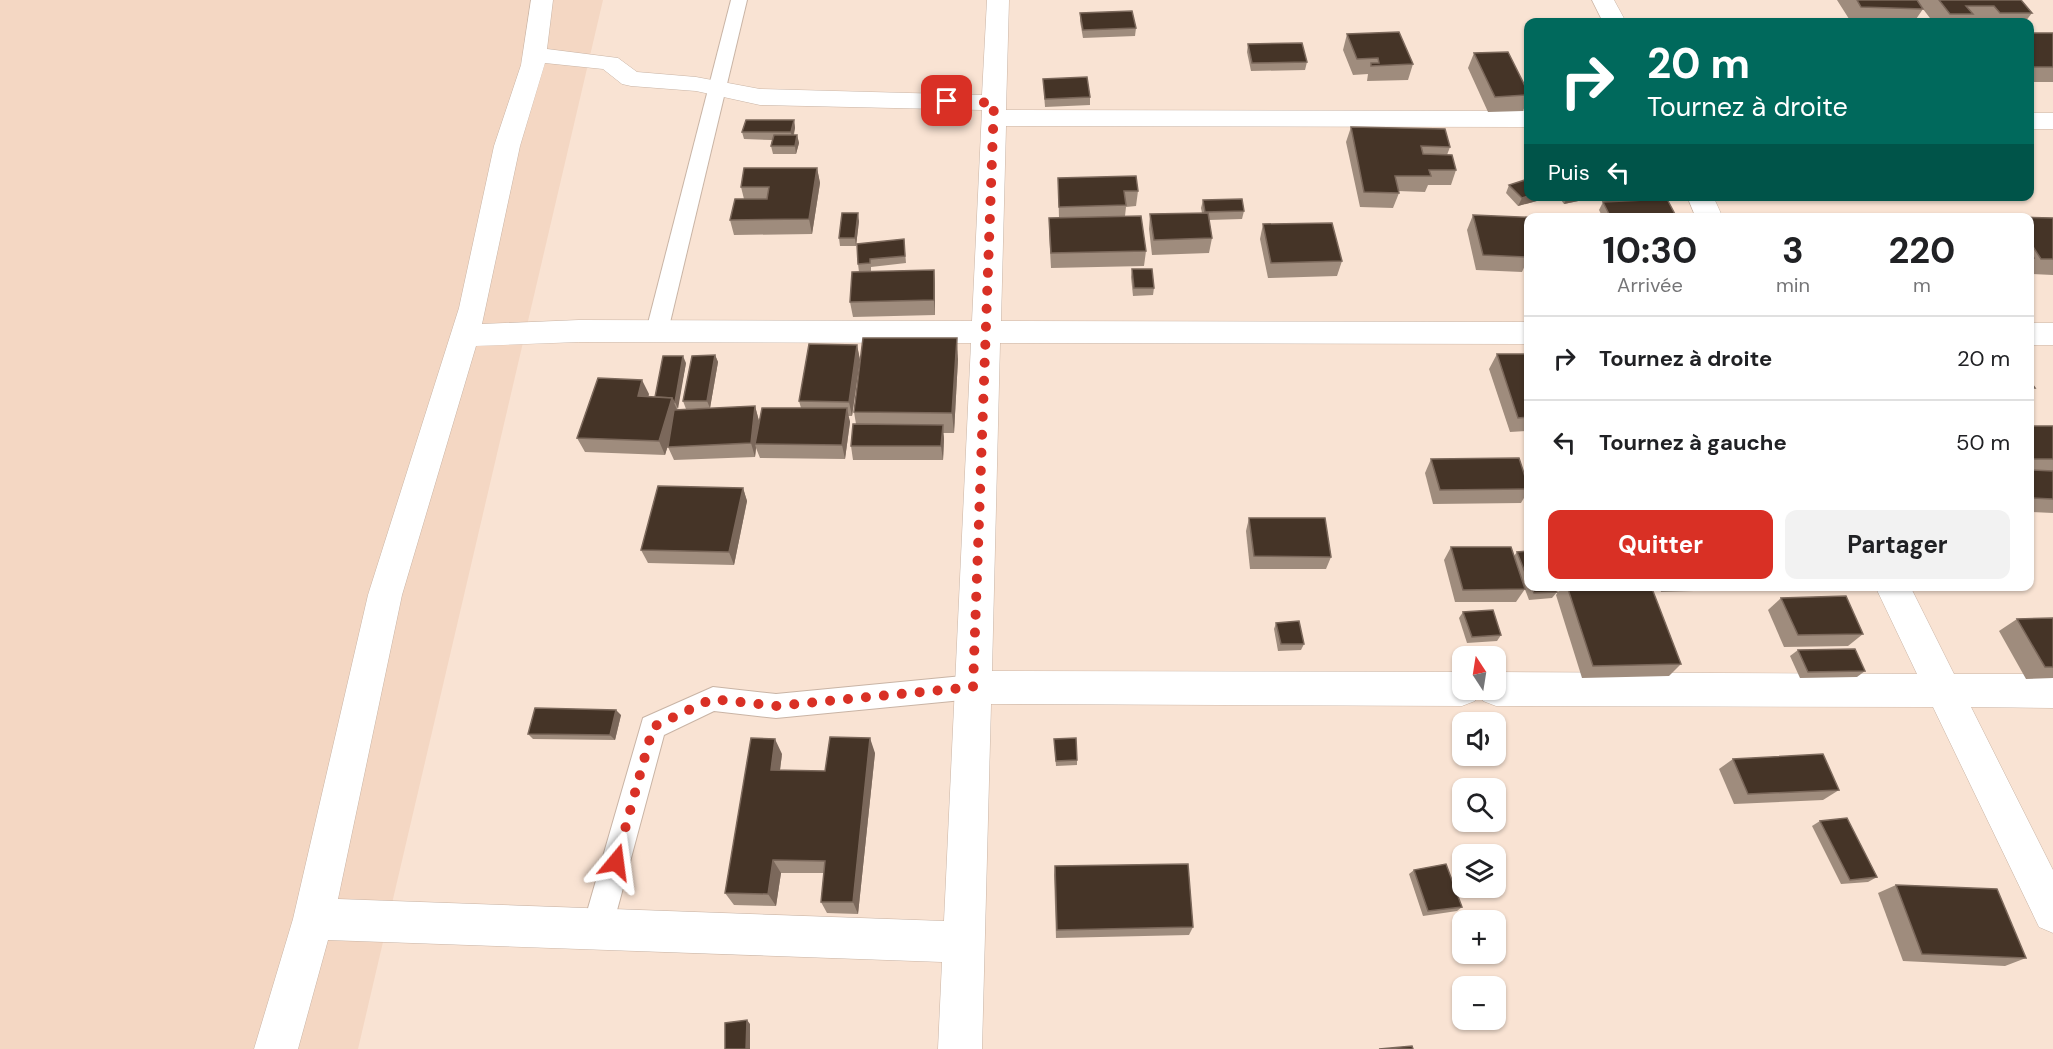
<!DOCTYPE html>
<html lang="fr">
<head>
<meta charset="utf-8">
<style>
	:root { --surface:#fff; --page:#f2f2f2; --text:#202124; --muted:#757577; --line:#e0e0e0; --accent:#d93025 }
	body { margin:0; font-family:"DM Sans",sans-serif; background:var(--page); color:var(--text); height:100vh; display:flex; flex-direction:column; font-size:22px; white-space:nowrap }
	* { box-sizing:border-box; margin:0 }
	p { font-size:20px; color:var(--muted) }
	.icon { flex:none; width:33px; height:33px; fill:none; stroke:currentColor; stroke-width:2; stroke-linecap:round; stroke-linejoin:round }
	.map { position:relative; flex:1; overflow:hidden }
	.details { position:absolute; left:1524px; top:213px; width:510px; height:378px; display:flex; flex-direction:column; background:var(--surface); border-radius:12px; box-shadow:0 2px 4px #0004 }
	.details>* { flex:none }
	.hud { position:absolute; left:1524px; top:18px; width:510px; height:183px; border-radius:12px; box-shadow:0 2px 4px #0004; background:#00695c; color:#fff; overflow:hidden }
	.needle { width:39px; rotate:348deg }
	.buttons { position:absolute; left:1452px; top:646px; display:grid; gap:12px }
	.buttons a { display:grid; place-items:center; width:54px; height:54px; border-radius:12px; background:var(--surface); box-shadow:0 2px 4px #0004; font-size:30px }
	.pin { position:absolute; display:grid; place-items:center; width:51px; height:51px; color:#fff; margin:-26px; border-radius:12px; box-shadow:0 3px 9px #0006 }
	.me { position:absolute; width:66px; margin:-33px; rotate:16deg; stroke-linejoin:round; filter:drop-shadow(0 0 4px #0008) }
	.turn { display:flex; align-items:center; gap:21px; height:126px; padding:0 24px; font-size:27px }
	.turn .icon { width:78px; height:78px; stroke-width:2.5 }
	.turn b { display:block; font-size:42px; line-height:51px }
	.then { display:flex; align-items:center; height:57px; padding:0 24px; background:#0003; gap:12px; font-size:22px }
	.eta { display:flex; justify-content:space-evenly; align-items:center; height:102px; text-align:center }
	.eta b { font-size:36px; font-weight:700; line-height:42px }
	.primary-button { display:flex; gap:12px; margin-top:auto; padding:12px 24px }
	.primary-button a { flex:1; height:69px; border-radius:12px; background:var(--accent); color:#fff; font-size:24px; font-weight:700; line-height:69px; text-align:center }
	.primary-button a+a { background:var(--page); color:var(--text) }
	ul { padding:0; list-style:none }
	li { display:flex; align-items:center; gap:18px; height:84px; padding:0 24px; border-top:2px solid var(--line) }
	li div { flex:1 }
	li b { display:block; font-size:22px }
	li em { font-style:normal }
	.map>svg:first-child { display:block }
	.built { fill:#f4d7c3 }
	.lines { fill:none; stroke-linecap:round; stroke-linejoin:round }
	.service-casing { stroke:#c9b4a5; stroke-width:2 }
	.minor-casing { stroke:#c9b4a5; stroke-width:1 }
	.service { fill:#fff; fill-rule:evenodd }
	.minor { fill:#fff; fill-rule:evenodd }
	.wall { fill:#9f8c7d }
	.shaded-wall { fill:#7b685b }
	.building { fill:#453427; stroke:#7b685b; stroke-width:1.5 }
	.route { stroke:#d93025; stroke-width:10; stroke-dasharray:0 18 }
</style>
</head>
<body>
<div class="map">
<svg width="2053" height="1049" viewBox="0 0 2053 1049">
	<rect width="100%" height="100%" fill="#f9e3d3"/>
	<path class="built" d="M0,0H603L358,1049H0Z"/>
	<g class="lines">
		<defs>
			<g id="service">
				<path d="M731,0H747L668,331L665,336L657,339L649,336L646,331Z"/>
				<path d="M973,675L982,679L986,687L982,695L973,699L776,718L714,711L664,735L612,929L608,940L597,944L586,940L582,929L643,718L713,687L776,694Z"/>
			</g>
			<g id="minor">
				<path d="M531,0H553L547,49L618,58L637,72L696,77L760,89L982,95L987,0H1009L1006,110L1528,111V127L1006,126L1001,321L1528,322V344L1000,343L992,671L1462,672V690H1496V672L1917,674L1875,586H1910L1954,674H2053V708L1971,707L2053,870V933L2039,927L1933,707L1496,706L1483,701L1479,691L1475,701L1462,706L991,704L982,1049H938L942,962L328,940L298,1049H254L293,919L368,595L459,308L494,146L521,65ZM545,63L603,69L622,84L631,86L696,91L760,105L982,110L972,321L579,320L482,324L520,146ZM579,342L971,343L944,921L338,899L402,595L476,346Z"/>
				<path d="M1592,0H1614L1626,22H1603Z"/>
				<rect x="2030" y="113" width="23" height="16"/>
				<path d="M1687,196H1713L1723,218H1696Z"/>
				<rect x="2030" y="323" width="23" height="22"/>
			</g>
		</defs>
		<use href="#service" class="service-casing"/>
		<use href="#minor" class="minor-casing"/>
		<use href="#service" class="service"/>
		<use href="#minor" class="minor"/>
	</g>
	<g class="wall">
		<path d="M1837,0H2021L2032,13L2025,22H1983L1982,21L1933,22L1923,9L1914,22H1851Z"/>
		<path d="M1080,13L1136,28L1135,36L1083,38L1080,21Z"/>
		<rect x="2030" y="33" width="23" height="49"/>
		<path d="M1347,34L1413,64L1408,80L1367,81L1368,74L1353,75L1343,50Z"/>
		<path d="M1248,44L1307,62L1305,70L1251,71L1247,52Z"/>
		<path d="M1474,53L1528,95V99L1523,111L1488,112L1468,68Z"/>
		<path d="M1043,79L1090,97V105L1045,107Z"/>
		<path d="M794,120L795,128L794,135H797L799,143L796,154H773L771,146L772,140L744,139L742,132Z"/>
		<path d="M1351,127L1450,147L1447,155L1456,170L1451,185H1428L1425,192L1398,191L1399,193L1393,208L1360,207L1346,142Z"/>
		<path d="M817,168L820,183L812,234L734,235L730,220L744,199L741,187Z"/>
		<path d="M1058,178L1138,191L1136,206L1126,207L1125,216L1146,251L1144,266L1051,268L1049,233V218H1059Z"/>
		<path d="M1509,185L1528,196H1545L1544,199L1518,206L1506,193Z"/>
		<path d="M1558,196H1602L1564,204Z"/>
		<path d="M1203,200L1244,211L1242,219L1209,220L1212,238L1209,253L1152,255L1149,229L1150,214L1202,213L1201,208Z"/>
		<path d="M1603,202L1677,218H1603L1599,210Z"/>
		<path d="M1473,215L1528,218V259L1522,272L1476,270L1467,230Z"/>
		<path d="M2013,217L2053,218V275L2030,274V218Z"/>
		<path d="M859,221L856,246H840L839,238Z"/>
		<path d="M1263,224L1342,261L1337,276L1268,278L1260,239Z"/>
		<path d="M904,239L906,263L871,267V271L860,272L934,270L935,285V315L853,317L850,302L859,272L858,264Z"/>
		<path d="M1132,269L1154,288L1153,295L1133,296L1131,277Z"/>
		<path d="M857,345L860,360L852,416H848L850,422L845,459L760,458L756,448L755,457L674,460L668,447L669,442L665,455L585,452L577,438L649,394L648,397H655L686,363L677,410L755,406L759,421L801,408L799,401Z"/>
		<path d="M1497,354H1528V431L1510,432L1489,369Z"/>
		<path d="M715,355L718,362L710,408L686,409L683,401Z"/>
		<path d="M958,359L954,433H943L944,439L943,460H853L851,446L856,424L854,412Z"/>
		<path d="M2030,426H2053V513L2030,512Z"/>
		<path d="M1431,459L1528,486V491L1521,503L1433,504L1425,473Z"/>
		<path d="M743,488L747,501L734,565L648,563L641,550Z"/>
		<path d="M1249,518L1331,557L1326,569H1250L1246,531Z"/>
		<path d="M1451,547L1514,556L1517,552L1528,551V586H1555L1557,592L1552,598L1529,600L1523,584L1525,589L1516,602H1455L1444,560Z"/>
		<path d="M1562,586H1651L1681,664L1669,676L1582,678L1556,595Z"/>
		<path d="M1659,586H1731L1727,590L1661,592Z"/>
		<path d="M1781,598L1863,634L1848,646L1784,647L1768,610Z"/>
		<path d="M1463,612L1501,635L1497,641L1467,643L1459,618Z"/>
		<path d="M2053,618V678L2026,679L1999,631L2017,619Z"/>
		<path d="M1276,623L1304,644L1301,650L1278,651L1274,629Z"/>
		<path d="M1798,650L1865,671L1857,677L1800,678L1790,656Z"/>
		<path d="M621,715L615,740L533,739L528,734Z"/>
		<path d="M1054,739L1077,760V765L1056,766Z"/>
		<path d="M875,753L858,914L827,913L821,902L824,873H781L776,906L734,905L725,893L782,754L780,770L825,771Z"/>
		<path d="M1733,759L1839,790L1823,800L1734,804L1719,769Z"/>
		<path d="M1820,821L1877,877L1868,882L1841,884L1812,826Z"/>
		<path d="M1055,866L1193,927L1189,935L1056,938L1054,875Z"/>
		<path d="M1414,870L1462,907L1457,911L1423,916L1409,874Z"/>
		<path d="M1896,885L2026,958L2005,966L1903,961L1878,893Z"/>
	</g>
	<g class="shaded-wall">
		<path d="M794,120L795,128L792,140L791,132Z"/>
		<path d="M797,135L799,143L796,154L795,146Z"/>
		<path d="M817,168L820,183L812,234L809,219Z"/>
		<path d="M1528,196H1545L1544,199L1518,206L1522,198Z"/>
		<path d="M1568,196H1602L1564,204Z"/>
		<path d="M858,213L859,221L856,246L855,238Z"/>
		<path d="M934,270L935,285V315L934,300Z"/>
		<path d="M957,338L958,359L954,433L952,413Z"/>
		<path d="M857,345L860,360L852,416L849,402Z"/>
		<path d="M715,355L718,362L710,408L707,401Z"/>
		<path d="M683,356L686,363L678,409L675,402Z"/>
		<path d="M642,380L649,394L644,411L638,396Z"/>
		<path d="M672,398L678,412L665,455L659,441Z"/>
		<path d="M755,406L759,421L755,444L756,448L755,457L751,443Z"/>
		<path d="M847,408L850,422L845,459L842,445Z"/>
		<path d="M943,425L944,439L943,460L941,446Z"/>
		<path d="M743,488L747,501L734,565L729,552Z"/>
		<path d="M616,710L621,715L615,740L610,735Z"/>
		<path d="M870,738L875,753L858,914L853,902Z"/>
		<path d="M775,739L782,754L778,785L771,770Z"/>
		<path d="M773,860L781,873L776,906L768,894Z"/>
		<path d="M747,1020L750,1024V1049H746Z"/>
	</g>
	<g class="building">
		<path d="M1857,0H1917L1923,9L1861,7Z"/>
		<path d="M1939,0H2021L2032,13H2000L1994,6H1966L1973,14H1950Z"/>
		<path d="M1132,11L1136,28L1083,30L1080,13Z"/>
		<path d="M1399,32L1413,64L1371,66V63H1379L1378,58L1357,59L1347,34Z"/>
		<rect x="2030" y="33" width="23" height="34"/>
		<path d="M1302,43L1307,62L1252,63L1248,44Z"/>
		<path d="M1508,52L1528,92V95L1495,97L1474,53Z"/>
		<path d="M1087,77L1090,97L1045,99L1043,79Z"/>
		<path d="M746,120H794L791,132H742Z"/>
		<path d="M1351,127L1445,129L1450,147L1421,146L1423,154L1452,155L1456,170H1429L1431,176H1395L1399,193L1364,192Z"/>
		<path d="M774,135H797L795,146H771Z"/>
		<path d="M744,168H817L809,219L730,220L735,199H767L769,187H741Z"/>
		<path d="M1136,176L1138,191H1124L1126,205L1059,207L1058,178Z"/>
		<path d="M1528,179V196L1522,198L1509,185Z"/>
		<path d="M1242,199L1244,211L1205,212L1203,200Z"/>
		<path d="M1667,199L1677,218H1611L1603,202Z"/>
		<path d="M842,213H858L855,238H839Z"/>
		<path d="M1208,213L1212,238L1154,240L1150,214Z"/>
		<path d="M1473,215L1546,218H1528V242H1526L1528,251V257L1483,255Z"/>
		<path d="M1951,215L2006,216L2007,218H1953Z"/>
		<path d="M1141,216L1146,251L1051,253L1049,218Z"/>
		<path d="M2013,217L2053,218V259H2041L2030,242V218Z"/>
		<path d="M1332,223L1342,261L1271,263L1263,224Z"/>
		<path d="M904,239L905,256L870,259V263L858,264L857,244Z"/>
		<path d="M2030,251L2034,258H2030Z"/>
		<path d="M1132,269H1152L1154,288H1134Z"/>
		<path d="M934,270V300L850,302L852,272Z"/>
		<path d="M863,338H957L952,413L854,412Z"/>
		<path d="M809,344L857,345L849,402L799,401Z"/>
		<path d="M1497,354H1528V417L1518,418Z"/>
		<path d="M715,355L707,401H683L692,356Z"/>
		<path d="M663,356H683L675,402H674L672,398L655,397Z"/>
		<path d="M598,378L642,380L638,396L672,398L659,441L577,438Z"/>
		<path d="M2030,381L2035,388H2030Z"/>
		<path d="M755,406L751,443L668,447L674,410Z"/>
		<path d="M762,408H847L842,445L755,444Z"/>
		<path d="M853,424L943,425L941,446H851Z"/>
		<path d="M2030,426H2053V459H2033L2030,453Z"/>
		<path d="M1519,458L1528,486V489L1440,490L1431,459Z"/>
		<path d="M2030,470L2053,471V499L2030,498Z"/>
		<path d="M658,486L743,488L729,552L641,550Z"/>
		<path d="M1249,518H1325L1331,557L1254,556Z"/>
		<path d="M1451,547H1511L1525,589L1463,590Z"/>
		<path d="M1528,551V580L1517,552Z"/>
		<path d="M1531,586H1555L1557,592L1534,593Z"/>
		<path d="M1567,586H1651L1681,664L1593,666Z"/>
		<path d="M1846,596L1863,634L1798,635L1781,598Z"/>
		<path d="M1493,610L1501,635L1472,637L1463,612Z"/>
		<path d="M2053,618V667H2045L2017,619Z"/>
		<path d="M1299,621L1304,644H1281L1276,623Z"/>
		<path d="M1855,649L1865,671L1808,672L1798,650Z"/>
		<path d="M535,708L616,710L610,735L528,734Z"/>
		<path d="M830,737L870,738L853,902H821L825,861L773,860L768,894L725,893L751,738L775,739L771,770L825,771Z"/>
		<path d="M1076,738L1077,760L1056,761L1054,739Z"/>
		<path d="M1823,754L1839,790L1748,794L1733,759Z"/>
		<path d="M1847,818L1877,877L1850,880L1820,821Z"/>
		<path d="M1188,864L1193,927L1057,930L1055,866Z"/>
		<path d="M1446,864L1462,907L1428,911L1414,870Z"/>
		<path d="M1896,885L1997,889L2026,958L1922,954Z"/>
		<path d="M747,1020L746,1049H725V1023Z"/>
		<path d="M1412,1046L1413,1049H1379Z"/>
	</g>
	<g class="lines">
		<path class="route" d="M616,862L653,727L712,699L776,706L973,687L994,103L947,101"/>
	</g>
</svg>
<div class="buttons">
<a><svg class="needle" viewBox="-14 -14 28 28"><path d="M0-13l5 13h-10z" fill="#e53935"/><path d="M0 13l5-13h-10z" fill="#757577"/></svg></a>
<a><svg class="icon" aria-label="sound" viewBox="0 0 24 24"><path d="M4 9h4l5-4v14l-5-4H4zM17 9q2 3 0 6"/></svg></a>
<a><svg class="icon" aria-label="search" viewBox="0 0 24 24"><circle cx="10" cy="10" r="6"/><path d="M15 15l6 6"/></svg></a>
<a><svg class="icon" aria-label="layers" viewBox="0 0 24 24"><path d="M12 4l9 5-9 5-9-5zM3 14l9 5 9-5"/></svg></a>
<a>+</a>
<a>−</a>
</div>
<div class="pin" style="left:947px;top:101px;background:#d93025"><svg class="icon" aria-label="arrive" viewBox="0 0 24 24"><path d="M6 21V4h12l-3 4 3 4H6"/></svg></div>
<svg class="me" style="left:616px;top:862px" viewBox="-20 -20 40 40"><path d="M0-17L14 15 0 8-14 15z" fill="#d93025" stroke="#fff" stroke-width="4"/></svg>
<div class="hud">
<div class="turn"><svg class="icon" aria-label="right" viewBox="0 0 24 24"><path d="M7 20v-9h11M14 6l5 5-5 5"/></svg><div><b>20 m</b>Tournez à droite</div></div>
<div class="then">Puis<svg class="icon" aria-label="left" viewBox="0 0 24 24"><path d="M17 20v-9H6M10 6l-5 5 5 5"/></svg></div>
</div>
<section class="details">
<div class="eta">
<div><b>10:30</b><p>Arrivée</p></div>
<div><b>3</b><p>min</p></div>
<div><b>220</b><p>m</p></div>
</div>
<ul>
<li><svg class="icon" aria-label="right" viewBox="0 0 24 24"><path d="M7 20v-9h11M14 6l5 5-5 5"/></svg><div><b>Tournez à droite</b></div><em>20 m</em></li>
<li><svg class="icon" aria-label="left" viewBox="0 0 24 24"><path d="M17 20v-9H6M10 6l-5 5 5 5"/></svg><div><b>Tournez à gauche</b></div><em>50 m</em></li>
</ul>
<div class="primary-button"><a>Quitter</a><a>Partager</a></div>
</section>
</div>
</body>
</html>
